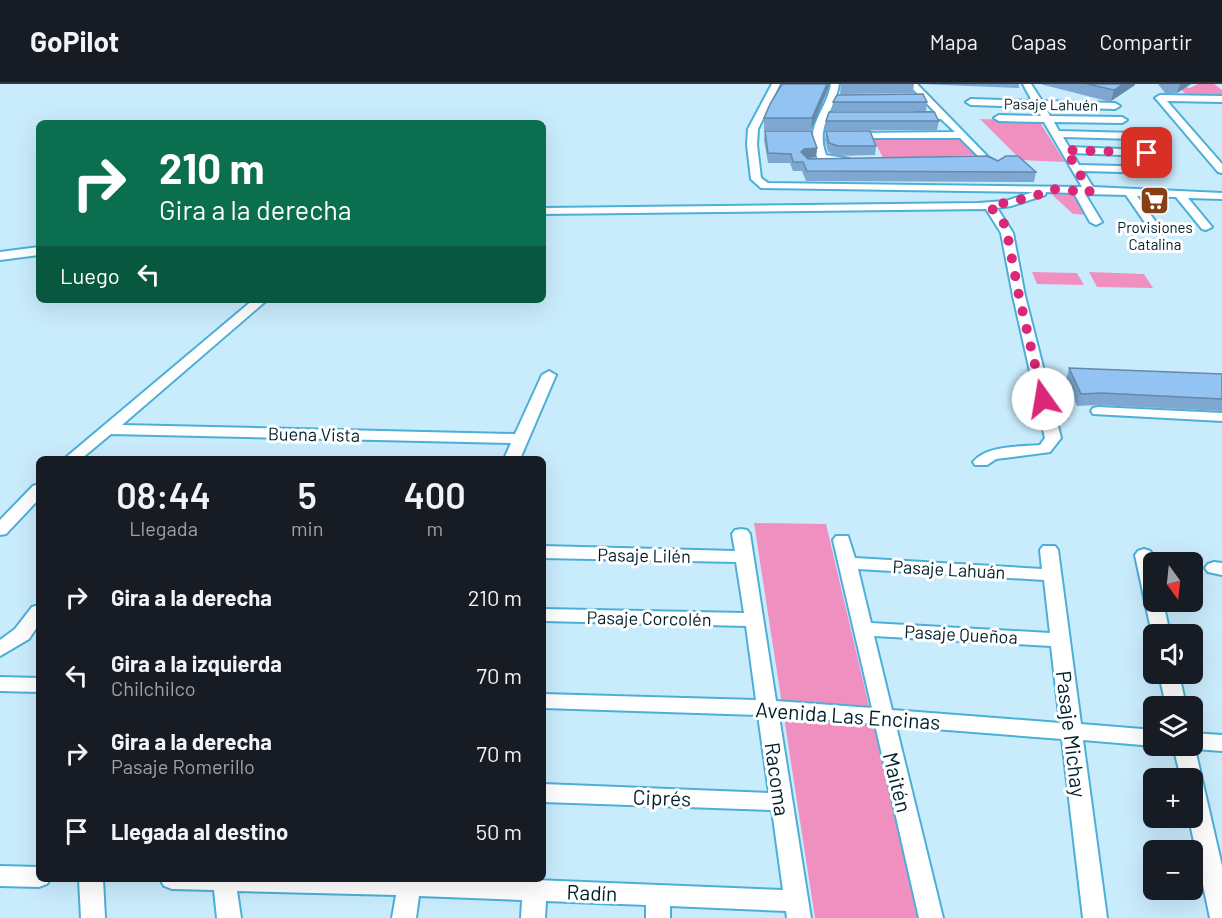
<!DOCTYPE html>
<html lang="es">
<head>
<meta charset="utf-8">
<style>
	:root { --surface:#171b24; --page:#242831; --text:#f1f3f6; --muted:#9ea1a6; --line:#363941 }
	body { margin:0; font-family:Barlow,sans-serif; background:var(--page); color:var(--text); height:100vh; display:flex; flex-direction:column; font-size:22px; white-space:nowrap }
	* { box-sizing:border-box; margin:0 }
	p { font-size:20px; color:var(--muted) }
	.icon { flex:none; width:33px; height:33px; fill:none; stroke:currentColor; stroke-width:2; stroke-linecap:round; stroke-linejoin:round }
	.map { position:relative; flex:1; overflow:hidden }
	.details { position:absolute; left:36px; top:372px; width:510px; height:426px; display:flex; flex-direction:column; background:var(--surface); border-radius:9px; box-shadow:0 6px 24px #0002 }
	.details>* { flex:none }
	.hud { position:absolute; left:36px; top:36px; width:510px; height:183px; border-radius:9px; box-shadow:0 6px 24px #0002; background:#0b6e4f; color:#fff; overflow:hidden }
	.needle { width:39px; rotate:165deg }
	.controls { position:absolute; left:1143px; top:468px; display:grid; gap:12px }
	.controls a { display:grid; place-items:center; width:60px; height:60px; border-radius:9px; background:var(--surface); box-shadow:0 6px 24px #0002; font-size:30px }
	.pin { position:absolute; display:grid; place-items:center; width:51px; height:51px; color:#fff; margin:-26px; border-radius:12px; box-shadow:0 3px 9px #0006 }
	.me { position:absolute; width:66px; margin:-33px; rotate:347deg; stroke-linejoin:round; filter:drop-shadow(0 0 4px #0008) }
	.turn { display:flex; align-items:center; gap:21px; height:126px; padding:0 24px; font-size:27px }
	.turn .icon { width:78px; height:78px; stroke-width:2.5 }
	.turn b { display:block; font-size:42px; line-height:51px }
	.then { display:flex; align-items:center; height:57px; padding:0 24px; background:#0003; gap:12px; font-size:22px }
	.eta { display:flex; justify-content:space-evenly; align-items:center; height:102px; text-align:center }
	.eta b { font-size:36px; font-weight:600; line-height:42px }
	ul { padding:0; list-style:none }
	li { display:flex; align-items:center; gap:18px; height:78px; padding:0 24px }
	li div { flex:1 }
	li b { display:block; font-size:22px }
	li em { font-style:normal }
	header { display:flex; align-items:center; gap:36px; box-sizing:border-box; height:84px; padding:0 30px; background:var(--surface); border-bottom:2px solid var(--line) }
	header strong { font-size:28px }
	nav { display:flex; gap:33px; margin-inline-start:auto; font-size:21px }
	.map>svg:first-child { display:block }
	.green { fill:#ef90c1 }
	.lines { fill:none; stroke-linecap:round; stroke-linejoin:round }
	.minor-casing { stroke:#4cafd7; stroke-width:4 }
	.minor { fill:#fff; fill-rule:evenodd }
	.wall { fill:#7ea8d1 }
	.shaded-wall { fill:#68a }
	.building { fill:#92c3f3; stroke:#68a; stroke-width:1.5 }
	.route { stroke:#db2777; stroke-width:10; stroke-dasharray:0 18 }
	.labels { text-anchor:middle; dominant-baseline:central; stroke-width:6; stroke-linejoin:round; paint-order:stroke }
	.far-street-label { font-size:15px; fill:#01202c; stroke:#fff }
	.far-poi-label { font-size:15px; fill:#01202c; stroke:#fff }
	.street-label { font-size:18px; fill:#01202c; stroke:#fff }
	.near-street-label { font-size:21px; fill:#01202c; stroke:#fff }
</style>
</head>
<body>
<header>
<strong>GoPilot</strong>
<nav><a>Mapa</a><a>Capas</a><a>Compartir</a></nav>
</header>
<div class="map">
<svg width="1222" height="834" viewBox="0 0 1222 834">
	<rect width="100%" height="100%" fill="#c9ecfd"/>
	<g class="green">
		<path d="M1198,0H1214L1222,6V12L1187,11L1176,1L1190,4Z"/>
		<path d="M980,35L1039,37L1065,78L1021,76Z"/>
		<path d="M873,54H958L975,71L883,74Z"/>
		<path d="M1048,107L1073,109L1088,131L1073,130Z"/>
		<path d="M1032,188L1077,189L1084,201L1037,200Z"/>
		<path d="M1089,188L1144,190L1153,204L1097,203Z"/>
		<path d="M754,439L826,440L919,834H815Z"/>
	</g>
	<g class="lines">
		<defs>
			<g id="minor">
				<path d="M772,0H780L758,45L757,61L761,94L768,99L1082,103L1044,38L999,37L994,34L999,31L1041,32L1036,23L971,21L966,18L971,15L1032,17L1023,0H1031L1042,17L1115,19L1120,22L1115,25L1045,23L1050,32L1122,33L1127,36L1122,39L1054,38L1059,47L1135,49L1140,52L1135,55L1063,53L1069,63L1147,66L1152,69L1147,72L1072,69L1079,81L1160,83L1165,86L1160,89L1083,87L1093,103L1222,109V115L1188,114L1212,143L1206,146L1202,145L1176,113L1137,112L1158,141L1152,144L1148,143L1126,111L1085,110L1102,138L1096,141L1090,138L1074,109L1046,108L1045,111L1011,122L997,124L1013,149L1025,212L1061,354L1050,368L996,375L987,381H975L973,378C987,361 1019,363 1040,361L1045,354L1013,212L1001,149L986,125L543,130V124L978,119L1006,117L1033,108L761,104L751,95L747,61L748,45Z"/>
				<path d="M831,0H839C835,28 815,41 826,71L849,75V79C838,81 829,80 818,75C802,44 826,29 831,0Z"/>
				<path d="M908,0H917L988,73L1001,80V84H993L979,76L978,72L960,54H847L845,52L850,49L955,48L941,35L912,34L910,32L915,29H936Z"/>
				<path d="M1160,11L1222,12V18L1167,17L1222,80V89L1218,88L1157,16L1155,14Z"/>
				<path d="M39,163V171L0,176V168Z"/>
				<path d="M253,216H267L122,341L515,350L542,291L549,287L556,291L520,375H504L511,359L111,350L81,375H64Z"/>
				<path d="M1098,323L1222,329V337L1093,330L1091,327L1093,324Z"/>
				<path d="M39,400V415L6,450L0,451V436L33,402Z"/>
				<path d="M741,445L747,446L750,450L776,617L872,624L833,456L836,452H848L855,474L1042,485L1040,466L1043,462H1055L1058,466L1081,640L1154,646V662L1083,656L1107,834H1083L1062,655L896,642L943,834H919L875,640L779,632L811,834H787L786,827L670,822V834H646V821L546,817L545,834H521L522,816L419,812L416,834H392L396,811L237,807L241,834H217L214,806L172,805L164,802L160,795H510L783,806L772,726L543,718V700L769,709L758,631L543,624V610L756,616L746,542L543,537V525L744,529L736,478L543,474V462L735,467L732,450L735,446ZM858,485L1044,496L1050,549L871,539ZM874,552L1051,562L1060,639L892,626Z"/>
				<path d="M1144,465L1150,467L1153,471L1154,518H1163L1170,550H1154V553L1152,550L1135,471L1138,467Z"/>
				<path d="M1214,478L1222,479V491L1208,488L1205,484L1208,480Z"/>
				<path d="M39,521V540L29,555L0,572V556L15,545L32,523Z"/>
				<path d="M1159,590H1179L1186,622H1166Z"/>
				<path d="M0,593L39,594V608L0,607Z"/>
				<path d="M1192,649L1222,651V667L1195,665L1222,782V834H1210L1189,734H1192V694H1181L1173,662H1192Z"/>
				<path d="M0,782L39,783V795H50L47,800L39,803L0,802Z"/>
				<path d="M79,795H103L105,834H81Z"/>
			</g>
		</defs>
		<use href="#minor" class="minor-casing"/>
		<use href="#minor" class="minor"/>
	</g>
	<g class="wall">
		<path d="M782,0H830L811,46H764V34Z"/>
		<path d="M841,0H914L913,9L840,10Z"/>
		<path d="M920,0H1019V4Z"/>
		<path d="M1040,0H1135V1L1111,17H1107Z"/>
		<path d="M1158,0H1191L1177,9H1165Z"/>
		<path d="M833,18H927L926,27H832Z"/>
		<path d="M826,37H939L937,46H825Z"/>
		<path d="M765,47L817,64L816,73L808,74L998,77L1036,88L1034,98L806,97L802,87H793L790,79H768L764,56Z"/>
		<path d="M826,47L876,62L875,71L836,72L828,68L825,56Z"/>
		<path d="M1069,284L1222,290V327L1098,321L1077,322L1066,296Z"/>
	</g>
	<g class="shaded-wall">
		<path d="M827,0H830L811,46L812,34Z"/>
		<path d="M1123,0H1135V1L1111,17L1114,6Z"/>
		<path d="M1180,0H1191L1177,9Z"/>
		<path d="M817,64L816,73L803,75L801,68L804,65Z"/>
	</g>
	<g class="building">
		<path d="M782,0H827L812,34H764L770,20Z"/>
		<path d="M1087,0H1123L1114,6Z"/>
		<path d="M923,10L927,18H833L837,11Z"/>
		<path d="M829,28H934L939,37H826Z"/>
		<path d="M765,47H811L817,64L804,65L801,68L808,75L987,72L998,77L1006,72H1018L1036,88L807,87L803,78H793L791,70L768,69Z"/>
		<path d="M826,47H870L876,62H838L829,59Z"/>
		<path d="M1069,284L1222,290V315L1102,309L1081,310Z"/>
	</g>
	<g class="lines">
		<path class="route" d="M1043,315L1019,212L1007,149L1005,141L990,122L1033,113L1051,105L1090,108L1066,66L1147,69"/>
	</g>
	<defs>
		<symbol id="supermarket-square" viewBox="-11 -11 22 22"><rect x="-9" y="-9" width="18" height="18" rx="4" fill="#854016" stroke="#fff"/><path d="M-6-5.5h2.5l.6 2H6L4.5 2H-2.5L-4.4-4H-6ZM-1.5 3.2a1.3 1.3 0 1 0 .1 0ZM3 3.2a1.3 1.3 0 1 0 .1 0Z" fill="#fff"/></symbol>
	</defs>
	<g fill-rule="evenodd">
		<use href="#supermarket-square" x="1138" y="100" width="33" height="33"/>
	</g>
	<g class="labels">
		<g class="far-street-label">
			<text transform="translate(1051 20) rotate(1)">Pasaje Lahuén</text>
		</g>
		<g class="far-poi-label">
			<text x="1155" y="143">Provisiones<tspan x="1155" dy="17">Catalina</tspan></text>
		</g>
		<g class="street-label">
			<text transform="translate(314 350) rotate(1)">Buena Vista</text>
			<text transform="translate(644 471) rotate(1)">Pasaje Lilén</text>
			<text transform="translate(949 485) rotate(3)">Pasaje Lahuán</text>
			<text transform="translate(649 534) rotate(1)">Pasaje Corcolén</text>
			<text transform="translate(961 550) rotate(3)">Pasaje Queñoa</text>
		</g>
		<g class="near-street-label">
			<text transform="translate(848 631) rotate(4)">Avenida Las Encinas</text>
			<text transform="translate(1072 650) rotate(83)">Pasaje Michay</text>
			<text transform="translate(778 695) rotate(82)">Racoma</text>
			<text transform="translate(898 698) rotate(76)">Maitén</text>
			<text transform="translate(662 713) rotate(2)">Ciprés</text>
			<text transform="translate(592 808) rotate(2)">Radín</text>
		</g>
	</g>
</svg>
<div class="controls">
<a><svg class="needle" viewBox="-14 -14 28 28"><path d="M0-13l5 13h-10z" fill="#e53935"/><path d="M0 13l5-13h-10z" fill="#9ea1a6"/></svg></a>
<a><svg class="icon" aria-label="sound" viewBox="0 0 24 24"><path d="M4 9h4l5-4v14l-5-4H4zM17 9q2 3 0 6"/></svg></a>
<a><svg class="icon" aria-label="layers" viewBox="0 0 24 24"><path d="M12 4l9 5-9 5-9-5zM3 14l9 5 9-5"/></svg></a>
<a>+</a>
<a>−</a>
</div>
<div class="pin" style="left:1147px;top:69px;background:#d93025"><svg class="icon" aria-label="arrive" viewBox="0 0 24 24"><path d="M6 21V4h12l-3 4 3 4H6"/></svg></div>
<svg class="me" style="left:1043px;top:315px" viewBox="-20 -20 40 40"><circle r="19" fill="#fff"/><path d="M0-13L10 11 0 6-10 11z" fill="#db2777"/></svg>
<div class="hud">
<div class="turn"><svg class="icon" aria-label="right" viewBox="0 0 24 24"><path d="M7 20v-9h11M14 6l5 5-5 5"/></svg><div><b>210 m</b>Gira a la derecha</div></div>
<div class="then">Luego<svg class="icon" aria-label="left" viewBox="0 0 24 24"><path d="M17 20v-9H6M10 6l-5 5 5 5"/></svg></div>
</div>
<section class="details">
<div class="eta">
<div><b>08:44</b><p>Llegada</p></div>
<div><b>5</b><p>min</p></div>
<div><b>400</b><p>m</p></div>
</div>
<ul>
<li><svg class="icon" aria-label="right" viewBox="0 0 24 24"><path d="M7 20v-9h11M14 6l5 5-5 5"/></svg><div><b>Gira a la derecha</b></div><em>210 m</em></li>
<li><svg class="icon" aria-label="left" viewBox="0 0 24 24"><path d="M17 20v-9H6M10 6l-5 5 5 5"/></svg><div><b>Gira a la izquierda</b><p>Chilchilco</p></div><em>70 m</em></li>
<li><svg class="icon" aria-label="right" viewBox="0 0 24 24"><path d="M7 20v-9h11M14 6l5 5-5 5"/></svg><div><b>Gira a la derecha</b><p>Pasaje Romerillo</p></div><em>70 m</em></li>
<li><svg class="icon" aria-label="arrive" viewBox="0 0 24 24"><path d="M6 21V4h12l-3 4 3 4H6"/></svg><div><b>Llegada al destino</b></div><em>50 m</em></li>
</ul>
</section>
</div>
</body>
</html>
